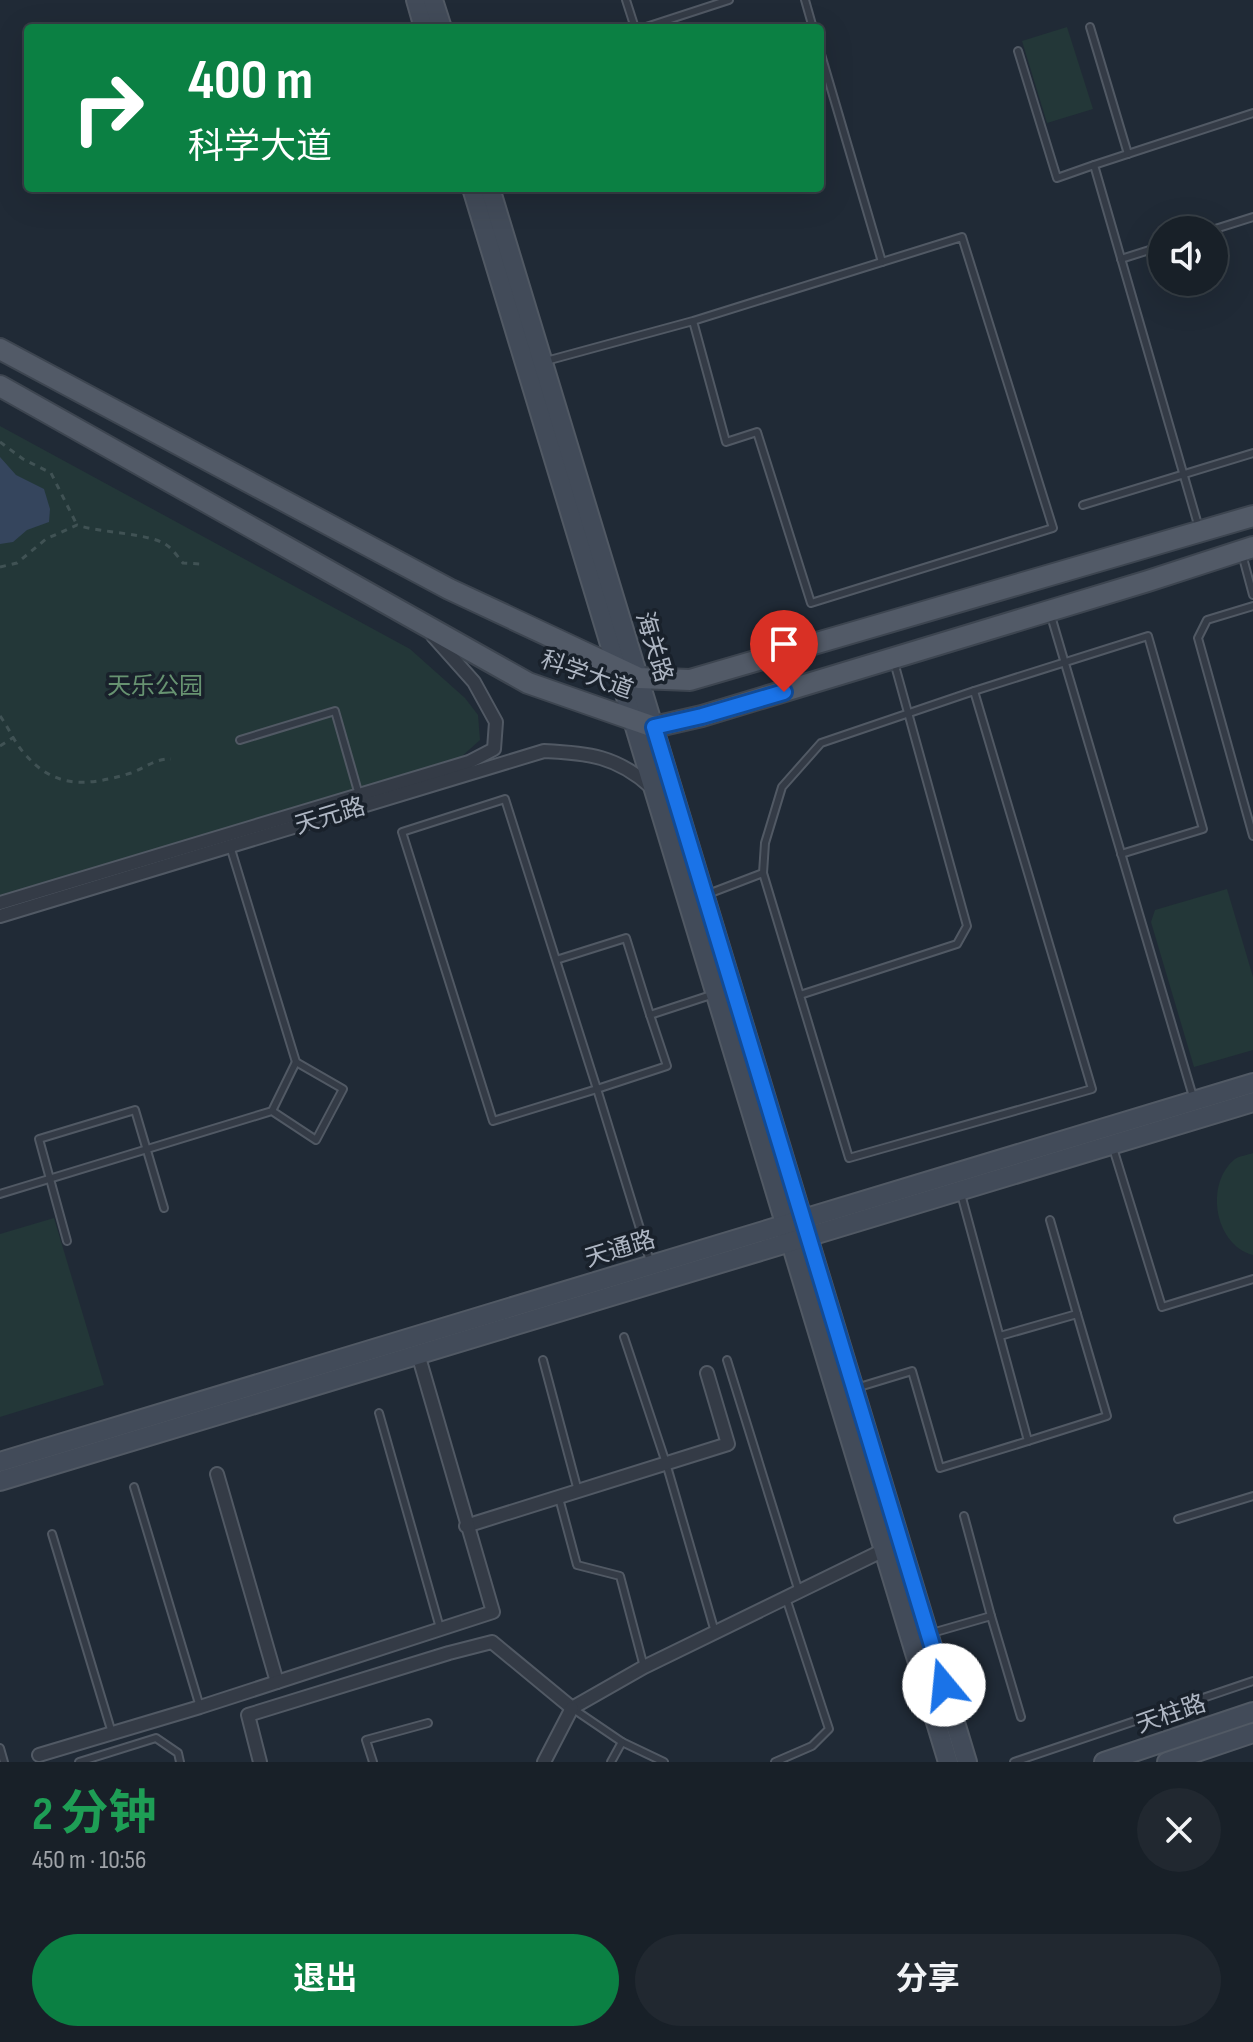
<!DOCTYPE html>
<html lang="zh">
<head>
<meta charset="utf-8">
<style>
	:root { --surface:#182028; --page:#212830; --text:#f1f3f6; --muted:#9fa3a8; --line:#363e45; --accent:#0b8043 }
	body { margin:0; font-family:"Sofia Sans Condensed","Noto Sans SC",sans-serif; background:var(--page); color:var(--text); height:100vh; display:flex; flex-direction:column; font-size:30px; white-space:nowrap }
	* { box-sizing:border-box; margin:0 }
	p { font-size:26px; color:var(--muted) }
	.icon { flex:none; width:44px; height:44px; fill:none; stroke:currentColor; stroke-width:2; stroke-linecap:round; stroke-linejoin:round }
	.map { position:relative; height:1762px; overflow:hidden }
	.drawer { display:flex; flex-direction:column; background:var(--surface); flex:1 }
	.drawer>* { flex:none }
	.hud { position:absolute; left:24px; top:24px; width:800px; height:168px; border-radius:8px; box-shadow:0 8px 32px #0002,0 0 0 2px var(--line); background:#0b8043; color:#fff; overflow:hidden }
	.buttons { position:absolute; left:1148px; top:216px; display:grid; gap:16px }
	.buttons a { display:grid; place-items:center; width:80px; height:80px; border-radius:50%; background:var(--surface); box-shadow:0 8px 32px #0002,0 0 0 2px var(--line); font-size:40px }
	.pin { position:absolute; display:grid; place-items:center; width:68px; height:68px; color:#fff; margin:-82px -34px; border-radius:50% 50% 50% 0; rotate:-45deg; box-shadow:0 0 8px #0007 }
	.pin .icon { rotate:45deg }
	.me { position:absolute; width:88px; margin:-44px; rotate:343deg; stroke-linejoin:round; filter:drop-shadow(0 0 6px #0008) }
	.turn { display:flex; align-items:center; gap:28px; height:168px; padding:0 32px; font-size:36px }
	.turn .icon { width:104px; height:104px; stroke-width:2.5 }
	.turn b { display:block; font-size:56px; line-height:68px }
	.round { display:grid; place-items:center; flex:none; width:84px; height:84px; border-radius:42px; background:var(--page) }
	.head { display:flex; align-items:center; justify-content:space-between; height:136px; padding:0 32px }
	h1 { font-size:48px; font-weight:700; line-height:60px; color:#1e9e55 }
	.action { display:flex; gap:16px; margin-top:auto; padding:16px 32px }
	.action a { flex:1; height:92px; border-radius:48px; background:var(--accent); color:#fff; font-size:32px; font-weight:700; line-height:92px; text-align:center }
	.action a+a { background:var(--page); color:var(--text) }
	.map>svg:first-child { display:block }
	.green { fill:#233738 }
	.water { fill:#35455d }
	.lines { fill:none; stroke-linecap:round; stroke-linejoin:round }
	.lane-casing { stroke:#515964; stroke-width:10 }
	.street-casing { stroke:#515964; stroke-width:16 }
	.secondary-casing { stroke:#515964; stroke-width:22 }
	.primary-casing { stroke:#3d4550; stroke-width:24 }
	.path { stroke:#405254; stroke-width:3; stroke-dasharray:6 6; stroke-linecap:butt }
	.lane { stroke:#343b46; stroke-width:6 }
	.street { stroke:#343b46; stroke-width:12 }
	.secondary { stroke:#424b59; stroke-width:18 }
	.primary { stroke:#525a67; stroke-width:20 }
	.route-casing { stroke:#114b97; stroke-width:20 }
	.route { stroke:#1a73e8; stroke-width:14 }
	.labels { text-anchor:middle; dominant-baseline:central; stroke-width:7; stroke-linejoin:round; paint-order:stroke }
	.street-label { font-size:24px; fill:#aeb6c3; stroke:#19212b }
	.park-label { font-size:24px; fill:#679371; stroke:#19212b }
</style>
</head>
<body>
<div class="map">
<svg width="1253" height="1762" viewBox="0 0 1253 1762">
	<rect width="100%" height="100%" fill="#202a36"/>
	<g class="green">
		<path d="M1067,27L1093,109L1047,123L1022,41Z"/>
		<path d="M0,426L410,649L465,698L478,715L480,740L460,758L0,896Z"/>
		<path d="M1227,889L1253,977V1050L1194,1067L1151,922L1155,910Z"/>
		<path d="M1253,1153V1255C1215,1245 1204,1184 1235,1159C1239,1156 1248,1155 1253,1153Z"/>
		<path d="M54,1218L104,1385L0,1417V1234Z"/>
	</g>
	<path class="water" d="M0,457L16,475L44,489L50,509L49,522L27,530L13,542L0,544Z"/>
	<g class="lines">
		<defs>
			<g id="lane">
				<path d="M626,0L635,28"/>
				<path d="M805,0L813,28"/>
				<path d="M1090,27L1128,154"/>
				<path d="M643,28L729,0"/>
				<path d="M820,51L882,262"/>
				<path d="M1018,51L1057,178L1094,165"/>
				<path d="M1212,230L1253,217"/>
				<path d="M1121,259L1162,246"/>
				<path d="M546,361L693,321L726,442L757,432L811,603L1053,528L962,237L693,321"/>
				<path d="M1083,505L1253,453"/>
				<path d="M1199,528L1094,165L1253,113"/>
				<path d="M1242,554L1253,595"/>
				<path d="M1253,606L1207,620L1198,638L1253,836"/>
				<path d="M1051,616L1194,1100"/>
				<path d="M974,691L1148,636L1203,829L1121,854"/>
				<path d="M240,740L335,711L359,795"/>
				<path d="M230,846L296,1062"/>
				<path d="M708,894L763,873L849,1158L1092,1089L974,691L821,743L782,787L765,843L763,873"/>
				<path d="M556,960L505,799L402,832L493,1121L597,1089L556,960L626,938L650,1015"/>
				<path d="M800,995L957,944L967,926L894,662"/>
				<path d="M1113,1148L1162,1307L1253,1279"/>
				<path d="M0,1194L272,1111L296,1062L343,1089L316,1140L272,1111"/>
				<path d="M1050,1220L1077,1314"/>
				<path d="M67,1241L39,1139L135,1110L164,1208"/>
				<path d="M650,1261L597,1089L667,1066L650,1015L711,995"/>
				<path d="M1000,1336L1077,1314L1107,1416L1028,1441"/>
				<path d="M624,1337L666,1463L715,1632"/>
				<path d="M543,1360L578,1491"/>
				<path d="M727,1360L799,1592"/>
				<path d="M856,1388L912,1371L940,1468L1028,1441L961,1194"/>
				<path d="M379,1413L440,1628"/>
				<path d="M134,1487L200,1707"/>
				<path d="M559,1498L577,1565L620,1576L644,1667"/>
				<path d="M964,1516L991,1616"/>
				<path d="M1178,1519L1253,1496"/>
				<path d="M52,1534L112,1733"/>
				<path d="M932,1633L991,1616L1021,1717"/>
				<path d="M572,1708L622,1742L664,1762"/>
				<path d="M0,1748L4,1762"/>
				<path d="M79,1762L156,1738L178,1753L180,1762"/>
				<path d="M373,1762L366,1740L428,1723"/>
				<path d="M611,1762L622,1742"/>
				<path d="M775,1762L812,1746L829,1729L786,1598"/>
				<path d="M1014,1762L1253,1681"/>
			</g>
			<g id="street">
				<path d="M0,903L469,762L494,749L496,722L474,682L433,636"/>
				<path d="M0,916L544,751C588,753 617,756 651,787"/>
				<path d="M217,1474L277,1682"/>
				<path d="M466,1526L728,1444L707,1373"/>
				<path d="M39,1755L200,1707L493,1612L418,1354"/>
				<path d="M260,1762L248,1715L449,1653L492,1642L572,1708L644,1667L888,1548"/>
				<path d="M544,1762L572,1708"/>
			</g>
			<g id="secondary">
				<path d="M416,0L424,28"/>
				<path d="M433,0L442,28"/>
				<path d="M472,188L948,1762"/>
				<path d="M490,188L967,1762"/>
				<path d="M0,1462L1253,1083"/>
				<path d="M0,1481L1253,1102"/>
				<path d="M1104,1762L1253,1712"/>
				<path d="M1167,1762L1253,1733"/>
			</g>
			<g id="primary">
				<path d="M0,349L449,589L639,678L690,680L1253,516"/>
				<path d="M0,386L528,683L654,727L702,716L1148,581L1253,547"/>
			</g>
		</defs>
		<use href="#lane" class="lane-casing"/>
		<use href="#street" class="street-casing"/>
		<use href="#secondary" class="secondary-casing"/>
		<use href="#primary" class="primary-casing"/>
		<g class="path">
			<path d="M0,442L23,459L51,473L77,525"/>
			<path d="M0,567L17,563L46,539L77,525C101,533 147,533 165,544C172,548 178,557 183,563L200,564"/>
			<path d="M0,716C9,728 14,742 24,753C55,790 88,786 131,773C145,768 156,758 171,759"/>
			<path d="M0,746L14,737"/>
		</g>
		<use href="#lane" class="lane"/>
		<use href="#street" class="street"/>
		<use href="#secondary" class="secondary"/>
		<use href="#primary" class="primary"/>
	</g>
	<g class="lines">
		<defs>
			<path id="route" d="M784,692L702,716L654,727L944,1685"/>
		</defs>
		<use href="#route" class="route-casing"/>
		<use href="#route" class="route"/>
	</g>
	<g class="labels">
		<g class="street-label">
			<text transform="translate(654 647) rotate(73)">海关路</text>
			<text transform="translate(587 675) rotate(20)">科学大道</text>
			<text transform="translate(330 816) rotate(-17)">天元路</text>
			<text transform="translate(620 1249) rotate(-17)">天通路</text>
			<text transform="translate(1171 1714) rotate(-19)">天柱路</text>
		</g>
		<g class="park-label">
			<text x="155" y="686">天乐公园</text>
		</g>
	</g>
</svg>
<div class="buttons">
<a><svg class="icon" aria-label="sound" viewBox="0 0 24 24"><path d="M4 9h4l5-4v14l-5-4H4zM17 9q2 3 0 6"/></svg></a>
</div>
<div class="pin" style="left:784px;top:692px;background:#d93025"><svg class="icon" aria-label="arrive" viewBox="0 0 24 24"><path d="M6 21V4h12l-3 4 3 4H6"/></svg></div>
<svg class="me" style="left:944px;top:1685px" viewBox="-20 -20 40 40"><circle r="19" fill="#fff"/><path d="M0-13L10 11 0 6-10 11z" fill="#1a73e8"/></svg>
<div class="hud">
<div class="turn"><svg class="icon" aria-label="right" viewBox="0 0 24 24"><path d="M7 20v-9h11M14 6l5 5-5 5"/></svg><div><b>400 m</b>科学大道</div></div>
</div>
</div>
<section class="drawer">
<div class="head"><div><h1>2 分钟</h1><p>450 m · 10:56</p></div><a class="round"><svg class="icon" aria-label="close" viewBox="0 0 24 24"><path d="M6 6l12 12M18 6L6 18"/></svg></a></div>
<div class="action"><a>退出</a><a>分享</a></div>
</section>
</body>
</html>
